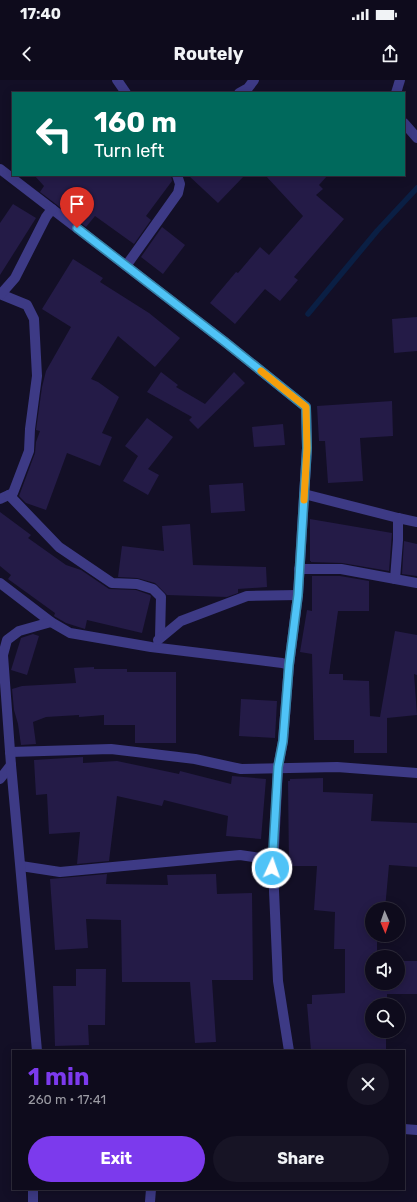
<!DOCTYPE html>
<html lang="en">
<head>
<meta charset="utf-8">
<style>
	:root { --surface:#0e0b1c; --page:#171425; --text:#f1f3f6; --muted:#9b9ba3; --line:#2e2b3b; --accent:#7c3aed }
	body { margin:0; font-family:Rubik,sans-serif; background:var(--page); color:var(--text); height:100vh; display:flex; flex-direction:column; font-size:15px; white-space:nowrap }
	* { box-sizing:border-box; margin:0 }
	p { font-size:13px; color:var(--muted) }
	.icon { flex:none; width:22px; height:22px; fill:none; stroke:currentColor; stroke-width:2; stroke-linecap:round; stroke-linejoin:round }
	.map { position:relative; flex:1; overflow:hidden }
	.side { position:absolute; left:12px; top:970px; width:393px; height:140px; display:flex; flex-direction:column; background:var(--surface); border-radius:0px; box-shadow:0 2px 10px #0003,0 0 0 1px var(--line) }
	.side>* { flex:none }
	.top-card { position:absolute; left:12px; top:12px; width:393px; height:84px; border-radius:0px; box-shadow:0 2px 10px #0003,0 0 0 1px var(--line); background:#00695c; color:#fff; overflow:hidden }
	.needle { width:26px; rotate:178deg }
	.controls { position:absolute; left:365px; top:822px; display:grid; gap:8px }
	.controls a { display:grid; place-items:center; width:40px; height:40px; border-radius:50%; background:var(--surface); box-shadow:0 2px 10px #0003,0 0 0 1px var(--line); font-size:20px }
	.pin { position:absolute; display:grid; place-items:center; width:34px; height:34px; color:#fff; margin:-41px -17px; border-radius:50% 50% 50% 0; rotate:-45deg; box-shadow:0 0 4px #0007 }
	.pin .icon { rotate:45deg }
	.me { position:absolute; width:44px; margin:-22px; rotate:3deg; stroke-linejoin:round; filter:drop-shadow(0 0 3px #0008) }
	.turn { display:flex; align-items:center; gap:14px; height:84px; padding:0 16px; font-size:18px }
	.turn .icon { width:52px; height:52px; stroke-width:2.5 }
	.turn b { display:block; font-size:28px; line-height:34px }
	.round { display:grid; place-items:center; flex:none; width:42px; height:42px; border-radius:21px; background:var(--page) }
	.head { display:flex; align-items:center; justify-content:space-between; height:68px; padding:0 16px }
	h1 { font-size:24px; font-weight:700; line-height:30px; color:var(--accent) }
	.cta { display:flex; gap:8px; margin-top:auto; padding:8px 16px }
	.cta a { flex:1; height:46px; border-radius:24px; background:var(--accent); color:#fff; font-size:16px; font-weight:700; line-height:46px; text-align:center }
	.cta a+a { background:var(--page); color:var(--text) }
	.status { display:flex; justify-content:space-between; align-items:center; height:28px; padding:0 20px; background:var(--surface); direction:ltr }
	.status svg { height:11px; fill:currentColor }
	header { display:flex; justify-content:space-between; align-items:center; height:52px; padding:0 16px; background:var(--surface); font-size:18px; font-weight:700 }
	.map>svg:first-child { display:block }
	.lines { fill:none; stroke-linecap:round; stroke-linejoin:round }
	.stream { stroke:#0a1f44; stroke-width:5.5 }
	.building { fill:#241b47 }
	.minor { stroke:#3d3a85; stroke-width:10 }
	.route-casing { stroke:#337fa1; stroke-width:10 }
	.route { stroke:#4fc3f7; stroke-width:7 }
	.slow { stroke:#f59e0b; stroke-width:7 }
</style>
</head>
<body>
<div class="status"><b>17:40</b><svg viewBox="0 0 49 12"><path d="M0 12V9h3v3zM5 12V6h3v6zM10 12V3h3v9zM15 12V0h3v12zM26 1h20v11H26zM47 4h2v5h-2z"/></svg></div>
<header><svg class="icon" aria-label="back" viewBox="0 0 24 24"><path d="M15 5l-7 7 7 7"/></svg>Routely<svg class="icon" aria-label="share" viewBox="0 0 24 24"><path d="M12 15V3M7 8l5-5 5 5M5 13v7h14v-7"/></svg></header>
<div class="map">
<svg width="417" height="1122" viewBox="0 0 417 1122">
	<rect width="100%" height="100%" fill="#130f26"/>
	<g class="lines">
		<path class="stream" d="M308,234L377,151L417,108"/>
	</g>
	<g class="building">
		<path d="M34,95H171L172,101L146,136L151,140L134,164L95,136L86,147L40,112L44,106Z"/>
		<path d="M188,95H245L218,123Z"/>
		<path d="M265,95H328L319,105L323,109L316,115L344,139L294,197L298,200L280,221L265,209L235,244L210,223L236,192L238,193L260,167L269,175L303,136Z"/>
		<path d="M13,124L36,138L0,195V143Z"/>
		<path d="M162,147L185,165L163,194L141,177Z"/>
		<path d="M73,179L103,198L100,202L149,233L180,258L155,287L118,256L91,299L98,302L119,317L102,353L112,357L100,386L67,373L46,430L26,423L19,416L35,373L36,362L40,351L36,350L42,307L46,291L71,247L42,229Z"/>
		<path d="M417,237V271L394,273L392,239Z"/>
		<path d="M161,292L178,305L176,307L205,324L234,292L245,303L198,349L189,340L192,337L147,312Z"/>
		<path d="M392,321L393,356L360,358L363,401L328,403L325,361H319L317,326Z"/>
		<path d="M147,338L173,357L148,389L159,395L148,415L123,401L138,376L125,366Z"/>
		<path d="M283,344L285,365L254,367L252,347Z"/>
		<path d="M243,403L245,431L211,433L209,405Z"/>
		<path d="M0,432L31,455L28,458L66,485L81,490L109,509L136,510L150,515L151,516L142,553L87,540L85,549L66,543L54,536L55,533L8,499L11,495L0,486Z"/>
		<path d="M310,439L392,453L389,491L342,483L311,482V481H310Z"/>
		<path d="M190,444L193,485L266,487L267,507L238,509V513L227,517L167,515L155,503L137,498L118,497L122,466L164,471L162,446Z"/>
		<path d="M404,461L417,464V496L402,494Z"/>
		<path d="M312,496H340L369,501V531H338L329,594H343V600L369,601L370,636L380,637L395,551L417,555V595L414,594L417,635L387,638V673H354V660H314L312,574L300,572L307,530L312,531Z"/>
		<path d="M33,554L39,556L27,595L11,590L21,558Z"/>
		<path d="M94,587V589H127V592H176V663H135V645H104V635L79,637V635L46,637L33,642L36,664L21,665L18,644L14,630L12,609L22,606L76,603L74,588Z"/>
		<path d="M241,619L277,621L275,658L239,656Z"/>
		<path d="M83,677V683L117,681L179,694L180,691L231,704L232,696L266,699L261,759L226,756L228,736L164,720L162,726L117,716L109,781L77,784L80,752L49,754L47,714L36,715L34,680Z"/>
		<path d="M323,698V712L373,714L371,741L417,743V787L389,785L385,829H372V855H377V876H390L372,877V903H398V881H417V914H387V925H372V951H386V971H311L307,924H312V915L345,913V869H334L335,832L314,830L317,786H289L288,701H290V699Z"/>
		<path d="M107,794L106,804L168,805L167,795L216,794L217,814L252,813L253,900H212L216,962L195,963L190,902H122L121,840L86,839L88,868L55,870L50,799Z"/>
		<path d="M76,889H106L105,945H88L89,965L55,966L53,906H76Z"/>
	</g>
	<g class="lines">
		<g class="minor">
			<path d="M117,0L126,13"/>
			<path d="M239,13L248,8L254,0"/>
			<path d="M396,13L400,0"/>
			<path d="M404,43L417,58"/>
			<path d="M0,89L225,262L306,327L307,368L298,515L289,585L283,661L278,687L273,788L278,901L289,971"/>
			<path d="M126,186L178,113L180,104L177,95"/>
			<path d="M0,214L27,225L34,239L37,296L30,349L29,371L13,413L0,419"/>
			<path d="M1,214L15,198L46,137L52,129"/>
			<path d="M304,414L398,438L417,442"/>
			<path d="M9,415L59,467L112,503L137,504L153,509L161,517L160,557"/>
			<path d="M299,489H341L417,503"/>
			<path d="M395,499L398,460V438"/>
			<path d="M0,503L51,542L70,553L151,567L282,583L289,585"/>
			<path d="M158,560L181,541L247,516L298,515"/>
			<path d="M10,672L111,669L195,679L241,689L337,687L417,693"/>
			<path d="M0,699L11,685"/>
			<path d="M21,786L60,792L240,775L260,778L273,788"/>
			<path d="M37,971L11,685L3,575L7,560L19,551L51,542"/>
			<path d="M404,1049L417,1050"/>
			<path d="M33,1109V1122"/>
			<path d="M150,1122L151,1109"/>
		</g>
	</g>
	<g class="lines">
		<defs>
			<path id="route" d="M77,148L225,262L306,327L307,368L298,515L289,585L283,661L278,687L272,788"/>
		</defs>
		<use href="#route" class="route-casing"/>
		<use href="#route" class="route"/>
		<path class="slow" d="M261,291L306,327L307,368L304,420"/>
	</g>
</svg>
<div class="controls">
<a><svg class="needle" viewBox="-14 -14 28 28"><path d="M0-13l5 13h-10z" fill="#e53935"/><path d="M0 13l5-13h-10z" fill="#9b9ba3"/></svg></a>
<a><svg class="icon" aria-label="sound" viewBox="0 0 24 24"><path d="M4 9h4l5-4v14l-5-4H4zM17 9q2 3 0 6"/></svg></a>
<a><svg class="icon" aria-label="search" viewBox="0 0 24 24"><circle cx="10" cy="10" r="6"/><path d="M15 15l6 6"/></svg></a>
</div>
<div class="pin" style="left:77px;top:148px;background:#d93025"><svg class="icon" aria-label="arrive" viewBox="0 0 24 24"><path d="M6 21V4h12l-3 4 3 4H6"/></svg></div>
<svg class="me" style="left:272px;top:788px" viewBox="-20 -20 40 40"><circle r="17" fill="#4fc3f7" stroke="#fff" stroke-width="3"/><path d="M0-11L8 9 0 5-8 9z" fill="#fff"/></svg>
<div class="top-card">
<div class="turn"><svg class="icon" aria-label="left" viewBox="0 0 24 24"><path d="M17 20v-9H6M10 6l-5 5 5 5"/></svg><div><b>160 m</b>Turn left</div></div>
</div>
<section class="side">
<div class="head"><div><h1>1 min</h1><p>260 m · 17:41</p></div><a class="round"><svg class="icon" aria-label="close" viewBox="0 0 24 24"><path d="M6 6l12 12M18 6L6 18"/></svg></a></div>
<div class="cta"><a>Exit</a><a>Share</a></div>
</section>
</div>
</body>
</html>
